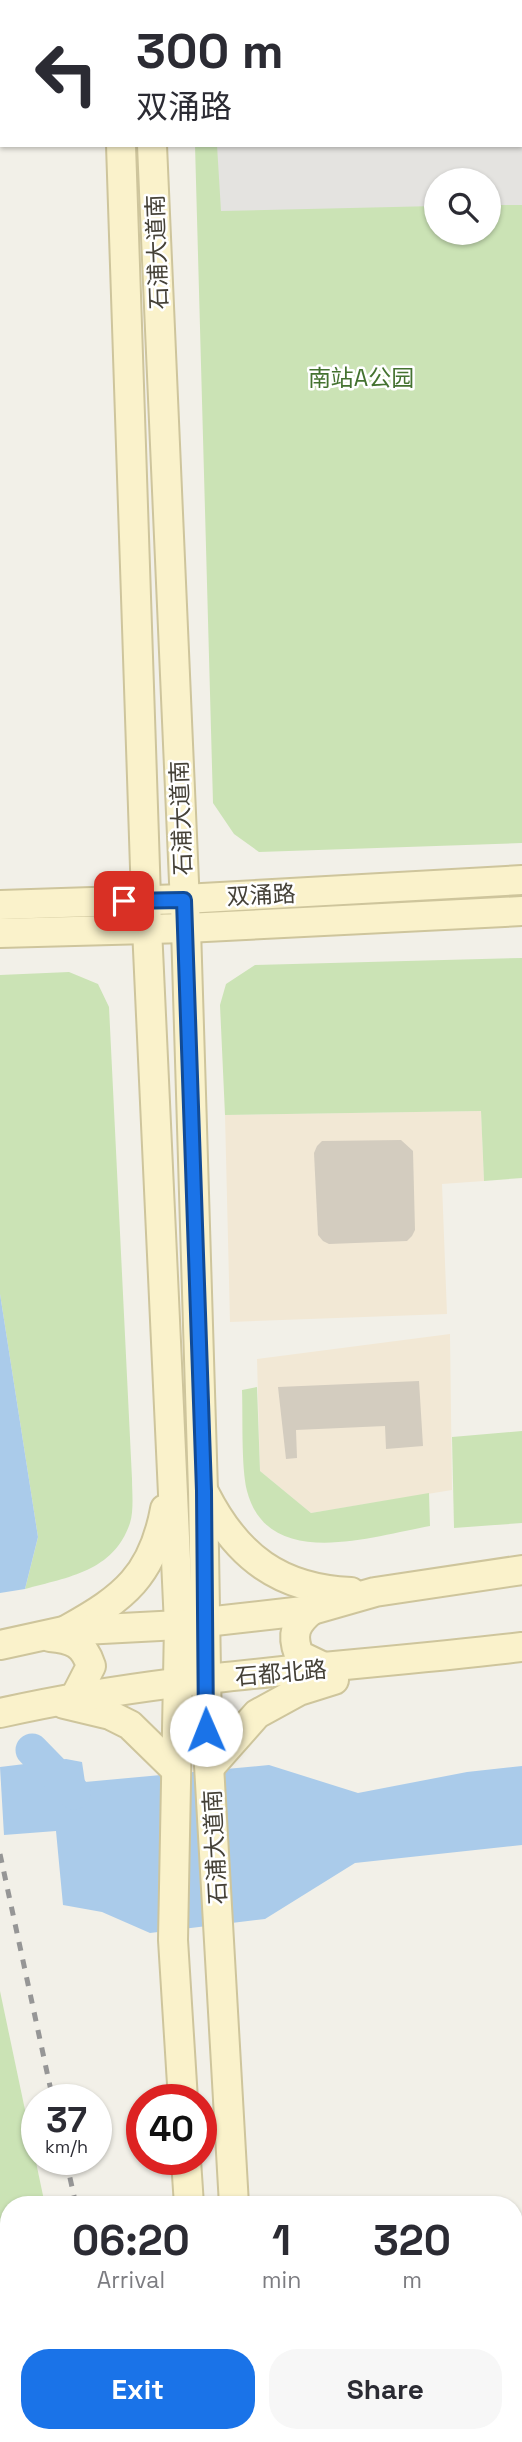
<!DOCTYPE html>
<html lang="en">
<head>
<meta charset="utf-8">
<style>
	:root { --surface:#fff; --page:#f7f7f7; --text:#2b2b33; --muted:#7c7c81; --accent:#1a73e8 }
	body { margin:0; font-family:"Space Grotesk","Noto Sans SC",sans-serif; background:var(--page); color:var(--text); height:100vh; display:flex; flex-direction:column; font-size:26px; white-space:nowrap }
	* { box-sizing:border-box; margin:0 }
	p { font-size:23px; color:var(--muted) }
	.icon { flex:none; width:38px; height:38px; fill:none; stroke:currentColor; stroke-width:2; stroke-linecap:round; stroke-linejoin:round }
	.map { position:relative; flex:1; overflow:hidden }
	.drawer { position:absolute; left:0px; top:2196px; width:523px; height:247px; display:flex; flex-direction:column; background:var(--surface); border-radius:28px 28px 0 0; box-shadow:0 2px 5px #0004 }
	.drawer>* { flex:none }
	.top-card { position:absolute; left:0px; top:0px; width:523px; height:147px; box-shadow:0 2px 5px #0004; background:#fff; color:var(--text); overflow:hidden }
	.fabs { position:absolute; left:424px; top:168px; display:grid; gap:14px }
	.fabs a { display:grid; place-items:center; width:77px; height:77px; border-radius:50%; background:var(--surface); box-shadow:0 2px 5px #0004; font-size:35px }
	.speed { position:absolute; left:21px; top:2084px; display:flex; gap:14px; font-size:35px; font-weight:700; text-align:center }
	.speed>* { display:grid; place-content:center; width:91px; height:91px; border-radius:50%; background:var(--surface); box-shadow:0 2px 5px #0004; line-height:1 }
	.speed small { font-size:18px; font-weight:400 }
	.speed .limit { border:10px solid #d22; background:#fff; color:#111 }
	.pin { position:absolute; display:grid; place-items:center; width:60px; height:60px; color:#fff; margin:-30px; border-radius:14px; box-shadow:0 4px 10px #0006 }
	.me { position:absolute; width:77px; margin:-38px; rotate:359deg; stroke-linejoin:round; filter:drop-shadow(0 0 5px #0008) }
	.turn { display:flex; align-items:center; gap:24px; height:147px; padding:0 21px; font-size:32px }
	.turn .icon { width:91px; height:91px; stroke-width:2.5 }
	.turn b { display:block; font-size:49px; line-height:60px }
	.eta { display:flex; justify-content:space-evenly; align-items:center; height:119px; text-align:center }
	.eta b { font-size:42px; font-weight:800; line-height:49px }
	.cta { display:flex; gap:14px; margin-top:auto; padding:14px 21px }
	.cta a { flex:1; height:80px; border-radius:28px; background:var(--accent); color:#fff; font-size:28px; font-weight:800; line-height:80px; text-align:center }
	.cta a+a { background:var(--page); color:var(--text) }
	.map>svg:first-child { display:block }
	.commercial { fill:#f2e8d5 }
	.green { fill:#cbe3b5; fill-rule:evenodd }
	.parking { fill:#e4e3e0 }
	.water { fill:#aacbea }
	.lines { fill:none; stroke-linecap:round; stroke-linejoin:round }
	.river { stroke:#aacbea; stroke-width:33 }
	.building { fill:#d3ccbf }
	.secondary-casing { stroke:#cec59c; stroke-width:32 }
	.secondary { stroke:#faf2cb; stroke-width:28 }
	.rail { stroke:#969696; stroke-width:5; stroke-dasharray:9 9; stroke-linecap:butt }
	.route-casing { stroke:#114b97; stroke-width:18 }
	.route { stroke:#1a73e8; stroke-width:12 }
	.labels { text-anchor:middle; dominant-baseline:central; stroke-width:5; stroke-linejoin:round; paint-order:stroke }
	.street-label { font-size:23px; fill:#454137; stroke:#fff }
	.park-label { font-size:23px; fill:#447230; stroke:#fff }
</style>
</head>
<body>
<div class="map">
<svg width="522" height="2442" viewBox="0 0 522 2442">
	<rect width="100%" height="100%" fill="#f2f0e8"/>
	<g class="commercial">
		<path d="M481,1111L484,1181L442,1184L447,1314L230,1322L225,1115Z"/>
		<path d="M450,1334L452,1490L311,1513L260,1471L257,1359Z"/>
	</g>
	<g class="green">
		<path d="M522,80V843L259,852L234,834L213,803L195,145H522ZM436,180H488V233H436Z"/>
		<path d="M522,958V1178L484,1181L481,1111L225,1115L220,1005L226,984L255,965Z"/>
		<path d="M69,972L98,984L109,1007L132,1479C132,1492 134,1510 130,1523C114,1571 69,1577 25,1589L38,1537L0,1294V975Z"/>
		<path d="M257,1387L260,1471L311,1513L429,1493L430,1526C373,1536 268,1572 247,1491C241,1467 243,1416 242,1390Z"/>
		<path d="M522,1431V1523L454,1528L452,1437Z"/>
		<path d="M0,1991L45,2205H9V2434H86L88,2442H0Z"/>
	</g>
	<path class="parking" d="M522,89V205H488V180H436V206L221,211L217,145H522Z"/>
	<g class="water">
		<path d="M0,1294L38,1537L25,1589L0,1593Z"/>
		<path d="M66,1759L82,1762L85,1782L269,1765L358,1793L467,1772L522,1766V1845L355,1863L265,1919L150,1933L102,1912L63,1905L56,1831L4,1835L0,1767Z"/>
	</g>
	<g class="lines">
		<path class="river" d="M32,1750L74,1793"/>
	</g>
	<g class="building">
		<path d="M401,1140L413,1151L415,1230L412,1236L407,1241L329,1244L323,1241L318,1235L314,1153L317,1146L322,1141Z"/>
		<path d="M419,1381L423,1446L386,1449L385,1426L296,1430L297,1458L286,1459L278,1387Z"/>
	</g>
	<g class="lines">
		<defs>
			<g id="secondary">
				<path d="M115,0V2"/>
				<path d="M146,0V2"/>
				<path d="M0,32H2"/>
				<path d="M0,61H2"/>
				<path d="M121,145L147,928L179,1625L173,1940L183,2100"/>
				<path d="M152,145L186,928L203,1491L207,1730L234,2205"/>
				<path d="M0,905L184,899L522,880"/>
				<path d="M0,933L186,928L522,911"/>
				<path d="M205,1494C237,1557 280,1589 351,1592"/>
				<path d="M312,1610C295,1624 291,1634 299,1655L326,1668"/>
				<path d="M68,1629C124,1598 153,1575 165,1509"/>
				<path d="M50,1637C73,1639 84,1644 91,1666L75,1697"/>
				<path d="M0,1645L64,1631L179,1625L312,1610L375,1592L522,1570"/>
				<path d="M64,1704L110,1715L130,1725L175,1769"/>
				<path d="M0,1713C171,1674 348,1668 522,1647"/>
				<path d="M211,1766L257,1714L299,1691L334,1680"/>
				<path d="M186,2160L189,2205"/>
				<path d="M203,2434V2442"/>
				<path d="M242,2434L243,2442"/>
			</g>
		</defs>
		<use href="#secondary" class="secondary-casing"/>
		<use href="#secondary" class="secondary"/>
		<g class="rail">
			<path d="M0,1854L53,2100"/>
			<path d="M66,2160L76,2205"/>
			<path d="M109,2434L110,2442"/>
		</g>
	</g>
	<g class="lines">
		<defs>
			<path id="route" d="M124,901L184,900L204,1491L206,1730"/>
		</defs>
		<use href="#route" class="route-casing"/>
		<use href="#route" class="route"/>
	</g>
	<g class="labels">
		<g class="street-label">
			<text transform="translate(157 252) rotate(-92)">石浦大道南</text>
			<text transform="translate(181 818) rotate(-92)">石浦大道南</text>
			<text transform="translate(261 895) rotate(-3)">双涌路</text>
			<text transform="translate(281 1673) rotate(-5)">石都北路</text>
			<text transform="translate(215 1847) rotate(-93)">石浦大道南</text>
		</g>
		<g class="park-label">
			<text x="361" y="378">南站A公园</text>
		</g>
	</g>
</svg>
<div class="fabs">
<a><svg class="icon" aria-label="search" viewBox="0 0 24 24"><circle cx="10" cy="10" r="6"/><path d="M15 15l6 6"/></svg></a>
</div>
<div class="speed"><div>37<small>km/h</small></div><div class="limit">40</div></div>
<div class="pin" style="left:124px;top:901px;background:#d93025"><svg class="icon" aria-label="arrive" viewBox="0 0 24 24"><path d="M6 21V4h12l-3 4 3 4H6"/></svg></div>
<svg class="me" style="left:206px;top:1730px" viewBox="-20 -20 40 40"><circle r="19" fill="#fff"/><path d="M0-13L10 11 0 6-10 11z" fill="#1a73e8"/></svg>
<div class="top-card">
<div class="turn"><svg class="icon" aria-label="left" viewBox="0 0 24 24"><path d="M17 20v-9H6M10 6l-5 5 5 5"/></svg><div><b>300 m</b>双涌路</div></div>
</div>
<section class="drawer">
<div class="eta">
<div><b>06:20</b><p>Arrival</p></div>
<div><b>1</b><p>min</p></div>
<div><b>320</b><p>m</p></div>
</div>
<div class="cta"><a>Exit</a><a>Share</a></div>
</section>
</div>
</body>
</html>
